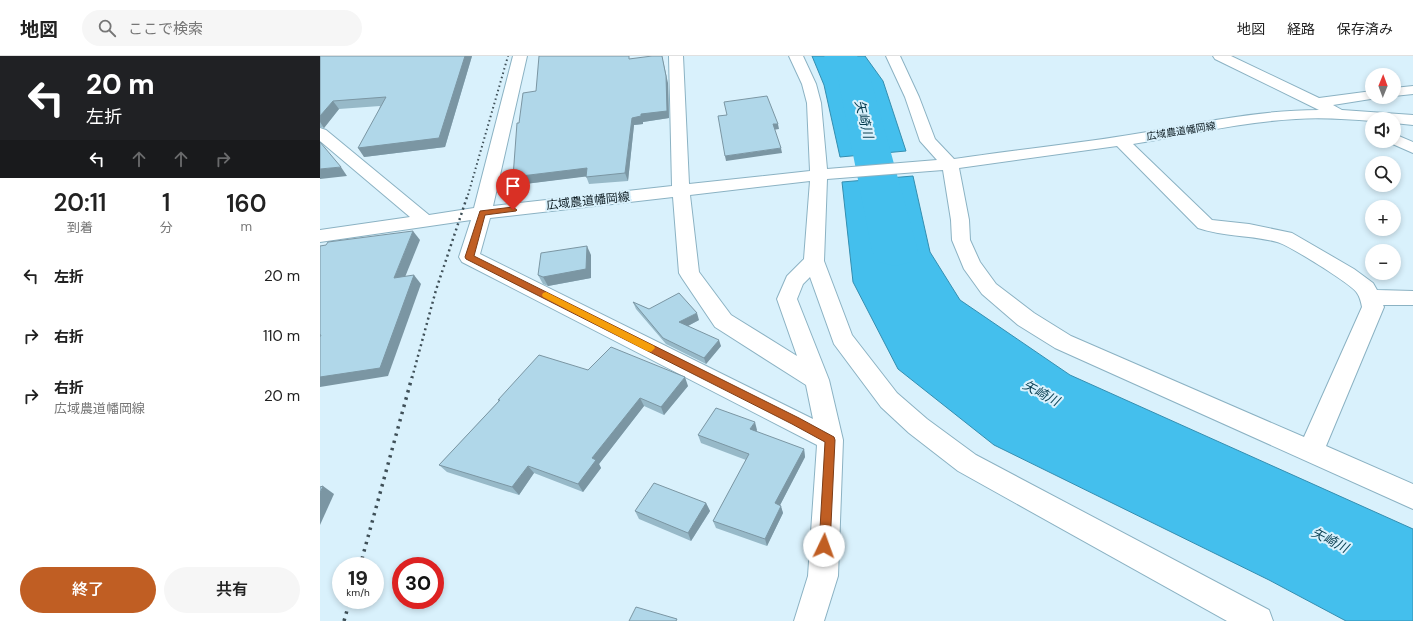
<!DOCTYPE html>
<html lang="ja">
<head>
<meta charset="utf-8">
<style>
	:root { --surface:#fff; --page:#f6f6f6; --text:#222; --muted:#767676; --line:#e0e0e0; --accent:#c05e23 }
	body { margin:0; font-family:"DM Sans","Noto Sans JP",sans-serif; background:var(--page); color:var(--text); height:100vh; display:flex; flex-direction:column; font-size:15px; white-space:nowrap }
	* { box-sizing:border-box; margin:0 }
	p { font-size:13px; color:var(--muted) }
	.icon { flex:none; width:22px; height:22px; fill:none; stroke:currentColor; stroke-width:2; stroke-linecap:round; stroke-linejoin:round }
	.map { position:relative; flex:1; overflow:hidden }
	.panel { display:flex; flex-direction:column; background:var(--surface); width:320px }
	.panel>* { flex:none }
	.banner { background:#202124; color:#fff; overflow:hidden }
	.needle { width:26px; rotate:1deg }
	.tools { position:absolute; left:1045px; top:12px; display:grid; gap:8px }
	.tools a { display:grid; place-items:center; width:36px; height:36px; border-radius:50%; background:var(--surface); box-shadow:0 2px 6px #0003; font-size:20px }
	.speed { position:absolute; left:12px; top:501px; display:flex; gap:8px; font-size:20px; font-weight:700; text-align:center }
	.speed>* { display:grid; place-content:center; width:52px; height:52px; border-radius:50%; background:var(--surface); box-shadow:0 2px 6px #0003; line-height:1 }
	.speed small { font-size:10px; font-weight:400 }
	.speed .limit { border:6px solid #d22; background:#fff; color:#111 }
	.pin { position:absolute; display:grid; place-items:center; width:34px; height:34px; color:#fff; margin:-41px -17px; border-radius:50% 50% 50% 0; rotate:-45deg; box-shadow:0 0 4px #0007 }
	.pin .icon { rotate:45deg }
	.me { position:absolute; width:44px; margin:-22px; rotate:3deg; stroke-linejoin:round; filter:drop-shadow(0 0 3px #0008) }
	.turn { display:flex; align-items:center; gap:14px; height:84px; padding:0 20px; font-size:18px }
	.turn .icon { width:52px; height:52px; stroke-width:2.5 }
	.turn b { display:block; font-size:28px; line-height:34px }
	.lanes { display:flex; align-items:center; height:38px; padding:0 20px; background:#0003; justify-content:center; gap:20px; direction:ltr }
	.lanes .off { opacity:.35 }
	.eta { display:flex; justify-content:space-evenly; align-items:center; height:68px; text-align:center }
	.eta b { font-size:24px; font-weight:600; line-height:28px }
	.cta { display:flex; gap:8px; margin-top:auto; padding:8px 20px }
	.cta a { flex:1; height:46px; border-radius:24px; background:var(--accent); color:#fff; font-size:16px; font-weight:600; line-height:46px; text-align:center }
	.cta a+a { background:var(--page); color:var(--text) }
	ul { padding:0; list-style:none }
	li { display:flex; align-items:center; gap:12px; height:60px; padding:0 20px }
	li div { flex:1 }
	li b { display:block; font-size:15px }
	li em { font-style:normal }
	header { display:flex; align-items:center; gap:24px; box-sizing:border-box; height:56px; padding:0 20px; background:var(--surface); border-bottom:1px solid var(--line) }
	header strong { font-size:19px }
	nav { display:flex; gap:22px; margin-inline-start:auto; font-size:14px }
	.search { width:280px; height:36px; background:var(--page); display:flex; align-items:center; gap:10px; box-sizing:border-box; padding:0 14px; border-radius:22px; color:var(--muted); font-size:15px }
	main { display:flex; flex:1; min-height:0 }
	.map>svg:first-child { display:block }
	.water { fill:#44bfed; stroke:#348eb0 }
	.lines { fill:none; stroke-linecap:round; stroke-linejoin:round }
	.river { fill:#44bfed; fill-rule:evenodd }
	.minor-casing { stroke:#8bb2c3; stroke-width:2 }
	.minor { fill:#fff; fill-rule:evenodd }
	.rail-far2 { stroke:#3e4f57; stroke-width:2; stroke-dasharray:1.5 3; stroke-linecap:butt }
	.rail-far1 { stroke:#3e4f57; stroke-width:2.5; stroke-dasharray:2 3.5; stroke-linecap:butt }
	.rail { stroke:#3e4f57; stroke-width:3.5; stroke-dasharray:2.5 5; stroke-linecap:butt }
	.wall { fill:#97b9c8 }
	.shaded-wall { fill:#7b96a3 }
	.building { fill:#b0d7e9; stroke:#7b96a3 }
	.route { fill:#c05e23; stroke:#7d3d17 }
	.slow { fill:#f59e0b }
	.labels { text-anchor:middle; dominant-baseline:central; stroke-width:4; stroke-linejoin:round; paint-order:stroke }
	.far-street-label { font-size:10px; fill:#0e1d23; stroke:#d9f1fc }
	.street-label { font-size:12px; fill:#0e1d23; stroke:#d9f1fc }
	.water-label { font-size:13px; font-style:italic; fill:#083e51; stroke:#d9f1fc }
</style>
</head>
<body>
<header>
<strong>地図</strong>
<div class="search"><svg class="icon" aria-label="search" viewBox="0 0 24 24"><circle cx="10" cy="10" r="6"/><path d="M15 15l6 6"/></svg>ここで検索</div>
<nav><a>地図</a><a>経路</a><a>保存済み</a></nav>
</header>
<main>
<section class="panel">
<div class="banner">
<div class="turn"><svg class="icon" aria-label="left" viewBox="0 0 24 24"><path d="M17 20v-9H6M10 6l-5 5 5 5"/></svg><div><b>20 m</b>左折</div></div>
<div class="lanes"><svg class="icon" aria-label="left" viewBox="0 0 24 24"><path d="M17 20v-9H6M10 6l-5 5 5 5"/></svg><svg class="icon off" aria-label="ahead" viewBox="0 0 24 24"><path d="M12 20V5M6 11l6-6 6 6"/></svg><svg class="icon off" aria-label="ahead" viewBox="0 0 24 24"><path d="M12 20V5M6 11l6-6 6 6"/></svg><svg class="icon off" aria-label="right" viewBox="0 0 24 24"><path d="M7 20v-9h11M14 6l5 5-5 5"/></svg></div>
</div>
<div class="eta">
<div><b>20:11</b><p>到着</p></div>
<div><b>1</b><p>分</p></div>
<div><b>160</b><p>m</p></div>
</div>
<ul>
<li><svg class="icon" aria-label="left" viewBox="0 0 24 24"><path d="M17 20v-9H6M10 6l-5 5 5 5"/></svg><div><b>左折</b></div><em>20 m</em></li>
<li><svg class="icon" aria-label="right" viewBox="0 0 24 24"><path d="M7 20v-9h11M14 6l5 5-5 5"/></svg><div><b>右折</b></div><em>110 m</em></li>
<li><svg class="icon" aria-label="right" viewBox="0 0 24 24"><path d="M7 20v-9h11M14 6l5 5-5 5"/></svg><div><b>右折</b><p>広域農道幡岡線</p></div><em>20 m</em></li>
</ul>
<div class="cta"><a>終了</a><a>共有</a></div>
</section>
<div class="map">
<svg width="1093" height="565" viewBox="0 0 1093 565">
	<rect width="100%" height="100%" fill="#d9f1fc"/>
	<g class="water">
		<path d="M492,0H545L563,25L586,95L520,101L504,29Z"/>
		<path d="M593,120L610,196L640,244L750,319L1093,473V565H1026L949,524L674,389L578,313L533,226L522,126Z"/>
	</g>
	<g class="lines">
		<path class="river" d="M504,0H537L549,17L598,195L591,206L575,210L559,206L552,195L517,17Z"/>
		<defs>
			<g id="minor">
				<path d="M193,0H207L173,150L352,130L349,0H363L369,128L490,115L487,47L482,28L469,0H483L496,28L501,47L507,113L617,104L600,85L585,41L566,0H580L599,41L615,83L634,103C694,94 755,88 815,78C876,68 937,54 999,54L895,3L893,0H911L999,42L1052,35V41H1058L1057,42L1013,49L1022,54L1093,59V69L1074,67V63H1052V65C1027,63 1001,61 976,63C921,66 867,79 813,88L892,164L929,168L972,177L1034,213L1053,227L1057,234L1093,235V249H1063L1064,251L1006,390L1093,428V453L735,292L698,269L662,238L644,213L632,184L631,164L623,114L507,123L504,205L532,279L577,337L607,363L656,399L949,554L953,565H907L638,415L589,377L561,351L514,288L490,221L483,228L477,243L509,324L523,384L518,520L504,565H474L488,520L497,389L142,206L139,201L151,164L0,186V174L90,161L0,85V72L6,74L109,159L154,152ZM797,90L878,172C904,181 931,179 957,186C967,188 1033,229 1037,237C1040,241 1041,246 1042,251L984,381L751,280L714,257L676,228L660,206L650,184L649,164L639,112ZM490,125L484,203L467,220L457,243L477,300L411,259L379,216L370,139ZM353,141L359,217L362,222L395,271L486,329L493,363L160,198L170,162Z"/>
				<path d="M1093,30V38L1074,40V32Z"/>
				<path d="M1074,78L1093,86V97L1068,86V85H1074Z"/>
			</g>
		</defs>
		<use href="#minor" class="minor-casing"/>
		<use href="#minor" class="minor"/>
		<path class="rail-far2" d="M148,139L188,0"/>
		<path class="rail-far1" d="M92,322L116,234L148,138"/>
		<g class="rail">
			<path d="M40,510L92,321"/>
			<path d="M24,565L30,544"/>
		</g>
	</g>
	<g class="wall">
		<path d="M0,0H152L125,91L44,101L60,50L19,53L4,72L0,71Z"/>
		<path d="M311,3L348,27L349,62L323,66V68L314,69L308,125L269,128L266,120L197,129L199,67L216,35Z"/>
		<path d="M271,199V222L228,230L223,228L218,219Z"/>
		<path d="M313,246L329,253L379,264L368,270L401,290L386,308L346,288L316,253Z"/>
		<path d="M268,314L368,330L344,359L324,350L279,408L281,412L263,436L214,417L199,439L127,416L119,409L179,345L178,344Z"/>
		<path d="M437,374L436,376L484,393L485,401L460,449L463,457L447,490L396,472L393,465L426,404L381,387L378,379Z"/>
		<path d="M386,447L390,455L371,485L319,463L315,455Z"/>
	</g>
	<g class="shaded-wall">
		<path d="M145,0H152L125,91L44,101L38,92Z"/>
		<path d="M342,0L348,27L349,62L323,66V68L314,69L308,125L305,117L312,62L321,58Z"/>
		<path d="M13,45L19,53L4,72L0,66V60Z"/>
		<path d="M453,68H458L459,73L453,74Z"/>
		<path d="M461,92L462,97L406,105L405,100Z"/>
		<path d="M21,111L27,120L0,123V113Z"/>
		<path d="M267,112L270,120L197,129L193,121Z"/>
		<path d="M93,175L100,184L81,231L74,222Z"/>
		<path d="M267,190L271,199V222L228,230L223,221Z"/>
		<path d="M94,219L101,228L68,320L0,331V321Z"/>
		<path d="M377,257L379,264L362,273L359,266Z"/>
		<path d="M399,284L401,290L386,308L384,302Z"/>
		<path d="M365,321L368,330L344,359L341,351Z"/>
		<path d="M320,342L324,350L279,408L281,412L263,436L258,428L272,402Z"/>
		<path d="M435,366L437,374L432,382L430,373Z"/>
		<path d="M484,393L485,401L457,455L455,447Z"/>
		<path d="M208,410L214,417L199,439L192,431Z"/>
		<path d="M3,430L14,438L0,469V437Z"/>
		<path d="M386,447L390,455L371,485L368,477Z"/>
		<path d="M461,450L463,457L447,490L445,483Z"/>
	</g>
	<g class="building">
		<path d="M0,0H145L119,82L38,92L66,41L13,45L0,60Z"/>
		<path d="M219,0H309V3L332,0H342L346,20L347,55L321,58V60L312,62L305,117L266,121L267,112L193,121L197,67H199L203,37L216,35Z"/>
		<path d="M447,40L458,68H453L461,92L405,100L398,60L407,59L404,46Z"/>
		<path d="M0,86L21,111L0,113Z"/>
		<path d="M93,175L74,222L94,219L60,312L0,321V281L1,279H0V190L6,189L8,186Z"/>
		<path d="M267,190L266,213L223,221L218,219L221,197Z"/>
		<path d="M359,237L377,257L359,266L399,284L384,302L343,282L313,246L329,253Z"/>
		<path d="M291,291L365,321L341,351L320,342L272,402L276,404L258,428L208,410L192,431L119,409L180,344H178L219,299L268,314Z"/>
		<path d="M396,352L435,366L430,373L484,393L455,447L461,450L445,483L393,465L429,398L378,379Z"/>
		<path d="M334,427L386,447L368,477L315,455Z"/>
		<path d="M3,430L0,437V431Z"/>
		<path d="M316,551L357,563L356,565H309Z"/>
	</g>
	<path class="route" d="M193,151L197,154L196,155L165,159L154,200L479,362L514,381L515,384L510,490L509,494L504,495L500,494L499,490L505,386L472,368L146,203L145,201L160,155Z"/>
	<path class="slow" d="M226,236L334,290L335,292L331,296L327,295L223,241L222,239L223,237Z"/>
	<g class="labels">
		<g class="far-street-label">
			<text transform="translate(861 75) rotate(-9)">広域農道幡岡線</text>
		</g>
		<g class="street-label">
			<text transform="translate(268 145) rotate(-6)">広域農道幡岡線</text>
		</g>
		<g class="water-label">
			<text transform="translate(544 63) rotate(76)">矢崎川</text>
			<text transform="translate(721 337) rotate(28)">矢崎川</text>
			<text transform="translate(1010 484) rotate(27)">矢崎川</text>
		</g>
	</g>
</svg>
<div class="tools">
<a><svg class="needle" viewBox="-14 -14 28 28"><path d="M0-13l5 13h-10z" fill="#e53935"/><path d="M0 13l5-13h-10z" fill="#767676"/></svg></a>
<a><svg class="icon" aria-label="sound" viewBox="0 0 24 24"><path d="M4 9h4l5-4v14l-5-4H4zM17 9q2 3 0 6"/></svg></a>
<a><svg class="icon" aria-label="search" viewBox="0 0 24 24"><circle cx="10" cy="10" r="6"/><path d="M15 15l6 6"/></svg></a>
<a>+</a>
<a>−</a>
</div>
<div class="speed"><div>19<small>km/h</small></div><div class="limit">30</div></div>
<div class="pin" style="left:193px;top:154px;background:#d93025"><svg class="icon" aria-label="arrive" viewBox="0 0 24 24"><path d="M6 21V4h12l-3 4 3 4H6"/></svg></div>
<svg class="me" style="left:504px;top:490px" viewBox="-20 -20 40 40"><circle r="19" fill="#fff"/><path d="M0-13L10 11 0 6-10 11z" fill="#c05e23"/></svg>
</div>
</main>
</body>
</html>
